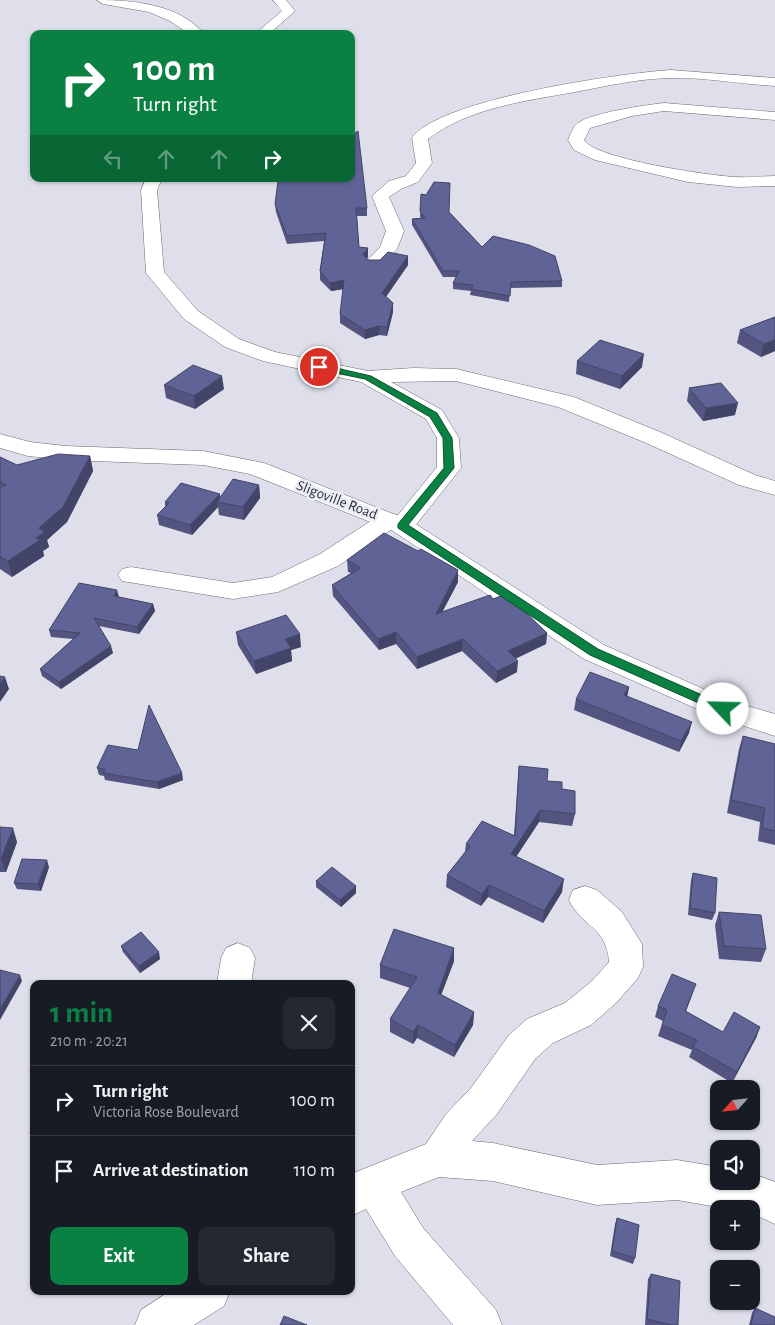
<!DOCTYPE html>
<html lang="en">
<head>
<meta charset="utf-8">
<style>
	:root { --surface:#171b24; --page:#242831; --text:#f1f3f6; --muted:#9ea1a6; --line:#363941; --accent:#0b8043 }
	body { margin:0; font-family:"Alegreya Sans",sans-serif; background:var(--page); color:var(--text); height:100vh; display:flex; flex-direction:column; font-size:19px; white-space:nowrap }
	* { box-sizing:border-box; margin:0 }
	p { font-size:16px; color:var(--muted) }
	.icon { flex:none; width:28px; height:28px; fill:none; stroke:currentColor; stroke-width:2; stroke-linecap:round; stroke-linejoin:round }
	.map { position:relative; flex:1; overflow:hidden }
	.drawer { position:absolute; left:30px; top:980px; width:325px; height:315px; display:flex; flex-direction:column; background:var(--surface); border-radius:10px; box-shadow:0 1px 4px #0004 }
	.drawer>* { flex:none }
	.guide { position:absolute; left:30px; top:30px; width:325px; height:152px; border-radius:10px; box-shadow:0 1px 4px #0004; background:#0b8043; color:#fff; overflow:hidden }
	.needle { width:32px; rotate:243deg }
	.fabs { position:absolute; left:710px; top:1080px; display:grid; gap:10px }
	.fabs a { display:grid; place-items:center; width:50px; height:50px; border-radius:10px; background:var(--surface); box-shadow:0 1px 4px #0004; font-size:25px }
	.pin { position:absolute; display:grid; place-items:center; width:42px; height:42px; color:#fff; margin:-21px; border:2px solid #fff; border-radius:50%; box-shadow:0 1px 5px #0007 }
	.me { position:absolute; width:55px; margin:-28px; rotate:294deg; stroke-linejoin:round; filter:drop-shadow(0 0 4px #0008) }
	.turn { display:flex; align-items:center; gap:18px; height:105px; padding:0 20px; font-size:22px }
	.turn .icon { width:65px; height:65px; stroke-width:2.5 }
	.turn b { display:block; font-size:35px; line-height:42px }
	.lanes { display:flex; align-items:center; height:48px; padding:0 20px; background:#0003; justify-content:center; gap:25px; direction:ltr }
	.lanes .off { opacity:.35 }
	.round { display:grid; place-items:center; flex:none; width:52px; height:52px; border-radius:10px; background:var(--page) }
	.overview { display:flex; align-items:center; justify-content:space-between; height:85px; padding:0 20px }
	h1 { font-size:30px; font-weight:700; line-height:38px; color:var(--accent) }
	.cta { display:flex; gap:10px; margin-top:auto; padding:10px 20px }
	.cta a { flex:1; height:58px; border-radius:10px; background:var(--accent); color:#fff; font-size:20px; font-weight:700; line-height:58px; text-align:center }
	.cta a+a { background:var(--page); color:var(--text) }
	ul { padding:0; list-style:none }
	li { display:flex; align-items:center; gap:15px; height:70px; padding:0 20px; border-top:1px solid var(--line) }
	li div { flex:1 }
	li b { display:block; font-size:19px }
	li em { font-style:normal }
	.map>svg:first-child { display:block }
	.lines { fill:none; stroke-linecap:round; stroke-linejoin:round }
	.street-casing { stroke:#696a73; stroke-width:1 }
	.secondary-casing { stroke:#696a73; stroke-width:1 }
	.street { fill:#fff; fill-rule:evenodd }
	.secondary { fill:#fff; fill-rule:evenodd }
	.wall { fill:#535580 }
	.shaded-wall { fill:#434568 }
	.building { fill:#606395; stroke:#434568 }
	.route { fill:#0b8043; stroke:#07532c }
	.labels { text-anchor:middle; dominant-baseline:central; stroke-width:5; stroke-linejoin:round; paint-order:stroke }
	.street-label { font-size:15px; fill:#2e2f33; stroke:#ebedf8 }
</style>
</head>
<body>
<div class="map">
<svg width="775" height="1325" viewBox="0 0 775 1325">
	<rect width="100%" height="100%" fill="#dedfea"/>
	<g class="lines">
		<defs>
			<g id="street">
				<path d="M97,0C132,0 180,4 204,34H189L170,21L149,12L103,4Z"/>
				<path d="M273,0H286L295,11L269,34H255L282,11Z"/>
				<path d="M671,70L775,78V86C740,84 704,77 669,78C637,79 606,86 575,92C525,101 468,108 428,139L432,163L418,182L401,189L389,197L404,231L397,249L380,267H368L365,263L380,247L386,231L372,196L389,181L406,176L416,163L412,138C439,99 622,73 671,70Z"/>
				<path d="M664,103L775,112V120L664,111L632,116L590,128L584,140C595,159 711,176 736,177C749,178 762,176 775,176V186L737,187L688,182L595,160L574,150L568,140C571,133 573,127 578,123C591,113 646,105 664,103Z"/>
				<path d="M146,179H162L157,190L164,272L198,311L239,339L275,352L368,371L413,368L456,369L574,397L660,432L755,475L775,481V495L739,485L644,442L558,407L456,381L391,382L442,410L459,438L461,468L411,531L402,533L392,529L338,566L278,592L233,599L122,581L118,575L122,569L131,567L233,583L272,577L320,554L380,515L389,513L398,515L437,467V438L426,419L361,382L263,361L225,347L184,319L146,273L141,190Z"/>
				<path d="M585,886L597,890L622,912L642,944L643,967L638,978L616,1003L591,1025L553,1043L535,1059L497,1114L472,1141L493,1143L597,1165L677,1160L719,1167V1181H751V1173L775,1182V1224L751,1213V1209H729L677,1200L597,1205L493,1181L439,1177L401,1192L423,1228L496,1310L502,1325H453L395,1256L366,1209L351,1216V1174L426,1144L446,1114L471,1088L509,1035L527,1019L565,1003L592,981L609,962C607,927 582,927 569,900L573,890Z"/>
				<path d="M238,943L250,948L255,958L251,984H217L221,958L226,948Z"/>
				<path d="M170,1291H230L224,1306L194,1325H135L141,1310Z"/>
			</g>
			<path id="secondary" d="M0,434L30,442L65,446L203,451L264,463L411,521L604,645L733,702L775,714V736L713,716L584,659L393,531L250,474L203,465L65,460L28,456L0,448Z"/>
		</defs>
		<use href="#street" class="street-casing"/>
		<use href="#secondary" class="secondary-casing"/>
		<use href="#street" class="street"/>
		<use href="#secondary" class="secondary"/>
	</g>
	<g class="wall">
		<path d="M421,194L449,212L482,247L562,281V287L510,288L509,302L470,295L471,291L453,289V283L456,277H443L412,225V219L421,218L420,217Z"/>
		<path d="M275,204L367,208V216H357L359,247L368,257L367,259L368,260H380L408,256V265L386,297L393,303V312L387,336L379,335L365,339L340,323V314L343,289L331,291L320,280V271L324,241L287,244L276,212Z"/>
		<path d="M775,317V351L761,357L737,343L740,330Z"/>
		<path d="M577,361L642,367L620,389L576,374Z"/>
		<path d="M164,385L224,389L195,409L166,398Z"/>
		<path d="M689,388L735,415L703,421L687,401Z"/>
		<path d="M90,456L93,471L67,522L47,540L49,547L43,551L44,556L12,577L0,569V457L17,465Z"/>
		<path d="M259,485L260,498L244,520L219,515L218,507L192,535L159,525L157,515L165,507V502L220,498Z"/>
		<path d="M347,560L458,582L442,612L493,599L547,633L546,644L515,658L517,672L496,683L462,651L417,669L396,644L379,650L333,596L332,585L351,573L348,572Z"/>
		<path d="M119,597L153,604L155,611L139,634L99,626L113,653L61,689L42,676L40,669L73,639L51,637L49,630Z"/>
		<path d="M236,632L301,647L291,650L292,661L256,674L238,645Z"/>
		<path d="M629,687L627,696L689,733L679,752L574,710L576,699Z"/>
		<path d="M743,736L775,744V845L758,841L760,822L727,813L739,749Z"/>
		<path d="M519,766L562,789L575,814L572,826L539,822L516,857L562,892L543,923L488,897L481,906L446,887L447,875L465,852L466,844L514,835Z"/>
		<path d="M97,768L183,780L159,789L105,780L104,776L99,775Z"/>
		<path d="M0,827L17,842L6,872H0Z"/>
		<path d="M49,867L41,891L17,889L14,883Z"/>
		<path d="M693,873L715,913L712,920L688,915L691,880Z"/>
		<path d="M316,881L356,893L341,907L316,887Z"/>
		<path d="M719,912L766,949L761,962L719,959L715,925Z"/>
		<path d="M121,946L160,959L140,973L123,952Z"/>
		<path d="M454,961L441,995L474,1012L473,1025L454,1057L417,1038L413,1044L390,1032V1019L410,988L380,978V965Z"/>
		<path d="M692,995L686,1011L723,1032L760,1027L756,1038L732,1083L689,1057L692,1050L658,1036L663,1021L655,1017L658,1006Z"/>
		<path d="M617,1218L635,1258L633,1264L610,1256L615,1224Z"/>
		<path d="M651,1274L678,1325H645L648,1279Z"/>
		<path d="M755,1308L775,1325H749L752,1313Z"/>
	</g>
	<g class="shaded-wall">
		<path d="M368,248V257L363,263V254Z"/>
		<path d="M408,256V265L382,302V293Z"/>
		<path d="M344,280V289L331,291L330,283Z"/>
		<path d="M393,303V312L387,336V327Z"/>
		<path d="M379,326V335L365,339V330Z"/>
		<path d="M775,340V351L761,357L764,344Z"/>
		<path d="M644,354L642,367L620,389L622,376Z"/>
		<path d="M222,376L224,389L195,409L194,396Z"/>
		<path d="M738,403L735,415L703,421L706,408Z"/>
		<path d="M90,456L93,471L67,522L47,540L49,547L43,551L44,556L12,577L8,561L36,538L39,528Z"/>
		<path d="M259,485L260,498L244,520L243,507Z"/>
		<path d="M220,494L221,502H217L218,507L192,535L190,525Z"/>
		<path d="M458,570V582L435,626L436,614Z"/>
		<path d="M117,590L119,597L114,596Z"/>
		<path d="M153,604L155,611L139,634L137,627Z"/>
		<path d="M396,632V644L379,650L378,639Z"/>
		<path d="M547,633L546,644L507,663L508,651Z"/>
		<path d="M300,634L301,647L291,650L292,661L256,674L254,661L285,639Z"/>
		<path d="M463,639L462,651L417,669V657Z"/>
		<path d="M111,646L113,653L61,689L59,682Z"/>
		<path d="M518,661L517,672L496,683L497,671Z"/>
		<path d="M5,677L9,689L0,702V684Z"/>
		<path d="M629,687L627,698L624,695Z"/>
		<path d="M692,722L689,733L679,752L681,741Z"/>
		<path d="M182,773L183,780L159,789L157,782Z"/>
		<path d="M540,810L539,822L510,866L511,854Z"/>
		<path d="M13,828L17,842L6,872L1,859Z"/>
		<path d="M47,860L49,867L41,891L38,884Z"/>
		<path d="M564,879L562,892L543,923L544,911Z"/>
		<path d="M489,885L488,897L481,906L482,894Z"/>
		<path d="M356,886V893L341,907L340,900Z"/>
		<path d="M454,948V961L437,1006L438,993Z"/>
		<path d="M159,952L160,959L140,973L139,966Z"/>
		<path d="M20,975L22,981L0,1020V1009Z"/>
		<path d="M696,984L692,995L682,1021L685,1011Z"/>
		<path d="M474,1012L473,1025L454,1057L455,1045Z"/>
		<path d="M418,1025L417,1038L413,1044V1032Z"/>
		<path d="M760,1027L756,1038L732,1083L737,1072Z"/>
	</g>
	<g class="building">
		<path d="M358,131L367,208H356L359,247L368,248L363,254L368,260H380L388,252L408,256L382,293L393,303L387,327L379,326L365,330L340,314L344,280L330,283L320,271L326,233L287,236L275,204L278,181L282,179H351V136Z"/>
		<path d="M434,182L450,183L449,212L482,247L493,236L529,245L555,256L562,281L511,282L510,296L471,289L473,285L453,283L459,271H443L412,219L425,218L420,211L421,194L426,195Z"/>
		<path d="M775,317V340L764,344L740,330Z"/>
		<path d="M600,340L644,354L622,376L577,361Z"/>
		<path d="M193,365L222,376L194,396L164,385Z"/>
		<path d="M721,383L738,403L706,408L689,388Z"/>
		<path d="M58,454L90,456L63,507L39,528L45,532L36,538L40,540L8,561L0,557V487L6,485L0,482V457L17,465Z"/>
		<path d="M233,479L259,485L243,507L217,502Z"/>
		<path d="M181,483L220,494L190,525L157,515L169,503L165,502Z"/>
		<path d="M384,533L418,551L421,549L458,570L436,614L490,595L493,599L503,595L517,604L547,633L508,651L518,661L497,671L463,639L417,657L396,632L378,639L332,585L361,568L347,560Z"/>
		<path d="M79,583L117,590L114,596L153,604L137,627L94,618L111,646L59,682L40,669L80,633L49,630Z"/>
		<path d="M286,615L300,634L285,639L291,648L254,661L236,632Z"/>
		<path d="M590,672L629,687L624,695L692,722L681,741L576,699Z"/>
		<path d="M0,676L5,677L0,684Z"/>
		<path d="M149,705L182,773L157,782L103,773L105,769L97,768L108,745L138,750Z"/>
		<path d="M743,736L775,744V831L762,828L765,808L731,800Z"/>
		<path d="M519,766L548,769L547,781L562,782V789L575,791V814L540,810L511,854L564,879L544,911L489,885L482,894L447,875L470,846L466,844L482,821L515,836Z"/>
		<path d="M0,827L13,828L1,859H0Z"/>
		<path d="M22,859L47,860L38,884L14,883Z"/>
		<path d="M332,867L356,886L340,900L316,881Z"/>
		<path d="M693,873L717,878L715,913L690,908Z"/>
		<path d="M719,912L761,915L766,949L724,946Z"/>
		<path d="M394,929L454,948L438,993L474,1012L455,1045L418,1025L413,1032L390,1019L417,977L380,965Z"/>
		<path d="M141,932L159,952L139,966L121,946Z"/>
		<path d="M0,970L20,975L0,1009Z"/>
		<path d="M672,974L696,984L685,1011L723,1032L734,1012L760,1027L737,1072L693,1047L697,1040L662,1025L667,1010L658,1006Z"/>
		<path d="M617,1218L639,1225L635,1258L612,1251Z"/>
		<path d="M651,1274L680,1281L678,1325H671L647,1319Z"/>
		<path d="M755,1308L775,1317V1325H751Z"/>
		<path d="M284,1316L307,1325H280Z"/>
	</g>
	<path class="route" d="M319,364L371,376L437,413L452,438L454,468L408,525L598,649L727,706V712H719L590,655L398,528V524L444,468L443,438L430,417L365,379L316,369V365Z"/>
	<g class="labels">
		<g class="street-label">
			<text transform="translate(337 500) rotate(21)">Sligoville Road</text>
		</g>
	</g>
</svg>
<div class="fabs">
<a><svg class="needle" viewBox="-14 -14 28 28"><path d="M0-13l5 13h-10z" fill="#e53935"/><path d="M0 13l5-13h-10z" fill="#9ea1a6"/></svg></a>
<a><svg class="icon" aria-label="sound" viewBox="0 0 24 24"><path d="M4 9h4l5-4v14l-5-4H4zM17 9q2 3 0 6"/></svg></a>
<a>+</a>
<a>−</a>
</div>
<div class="pin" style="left:319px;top:367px;background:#d93025"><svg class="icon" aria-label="arrive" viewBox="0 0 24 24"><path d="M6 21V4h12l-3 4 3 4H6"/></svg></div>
<svg class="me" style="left:723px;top:709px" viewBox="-20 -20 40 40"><circle r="19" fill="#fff"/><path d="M0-13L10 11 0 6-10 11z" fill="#0b8043"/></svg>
<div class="guide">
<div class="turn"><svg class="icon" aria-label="right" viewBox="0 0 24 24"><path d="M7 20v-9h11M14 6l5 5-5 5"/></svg><div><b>100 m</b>Turn right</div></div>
<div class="lanes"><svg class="icon off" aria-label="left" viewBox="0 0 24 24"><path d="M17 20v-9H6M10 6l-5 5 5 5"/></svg><svg class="icon off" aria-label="ahead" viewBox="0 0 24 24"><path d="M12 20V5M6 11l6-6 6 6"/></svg><svg class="icon off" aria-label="ahead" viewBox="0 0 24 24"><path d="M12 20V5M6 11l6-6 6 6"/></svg><svg class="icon" aria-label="right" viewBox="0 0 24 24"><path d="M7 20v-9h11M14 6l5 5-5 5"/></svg></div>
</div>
<section class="drawer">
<div class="overview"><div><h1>1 min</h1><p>210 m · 20:21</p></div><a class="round"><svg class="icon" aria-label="close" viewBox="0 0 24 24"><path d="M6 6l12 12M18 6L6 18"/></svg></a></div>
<ul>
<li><svg class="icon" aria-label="right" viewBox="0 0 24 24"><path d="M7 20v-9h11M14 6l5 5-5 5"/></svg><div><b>Turn right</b><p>Victoria Rose Boulevard</p></div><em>100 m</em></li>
<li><svg class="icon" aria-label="arrive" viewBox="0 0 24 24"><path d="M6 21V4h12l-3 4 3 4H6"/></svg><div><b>Arrive at destination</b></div><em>110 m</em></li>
</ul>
<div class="cta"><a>Exit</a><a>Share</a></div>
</section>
</div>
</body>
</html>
